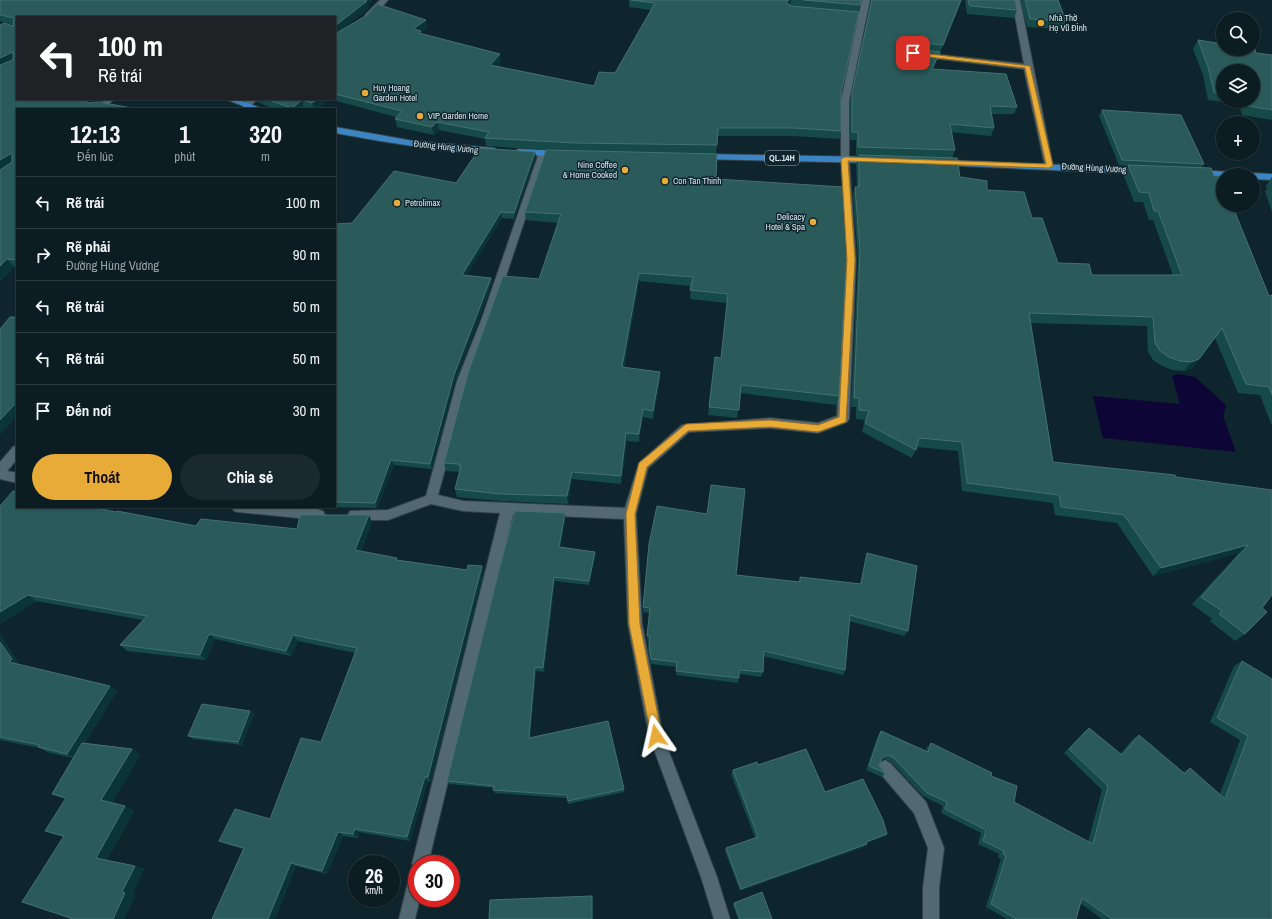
<!DOCTYPE html>
<html lang="vi">
<head>
<meta charset="utf-8">
<style>
	:root { --surface:#0b1c22; --page:#19292f; --text:#f1f3f6; --muted:#9aa1a5; --line:#2b3a40; --accent:#e9ab38 }
	body { margin:0; font-family:"Archivo Narrow",sans-serif; background:var(--page); color:var(--text); height:100vh; display:flex; flex-direction:column; font-size:15px; white-space:nowrap }
	* { box-sizing:border-box; margin:0 }
	p { font-size:13px; color:var(--muted) }
	.icon { flex:none; width:22px; height:22px; fill:none; stroke:currentColor; stroke-width:2; stroke-linecap:round; stroke-linejoin:round }
	.map { position:relative; flex:1; overflow:hidden }
	.sheet { position:absolute; left:16px; top:108px; width:320px; height:400px; display:flex; flex-direction:column; background:var(--surface); border-radius:0px; box-shadow:0 1px 3px #0004,0 0 0 1px var(--line) }
	.sheet>* { flex:none }
	.banner { position:absolute; left:16px; top:16px; width:320px; height:84px; border-radius:0px; box-shadow:0 1px 3px #0004,0 0 0 1px var(--line); background:#202124; color:#fff; overflow:hidden }
	.tools { position:absolute; left:1216px; top:12px; display:grid; gap:8px }
	.tools a { display:grid; place-items:center; width:44px; height:44px; border-radius:50%; background:var(--surface); box-shadow:0 1px 3px #0004,0 0 0 1px var(--line); font-size:20px }
	.speed { position:absolute; left:348px; top:855px; display:flex; gap:8px; font-size:20px; font-weight:700; text-align:center }
	.speed>* { display:grid; place-content:center; width:52px; height:52px; border-radius:50%; background:var(--surface); box-shadow:0 1px 3px #0004,0 0 0 1px var(--line); line-height:1 }
	.speed small { font-size:10px; font-weight:400 }
	.speed .limit { border:6px solid #d22; background:#fff; color:#111 }
	.pin { position:absolute; display:grid; place-items:center; width:34px; height:34px; color:#fff; margin:-17px; border-radius:8px; box-shadow:0 2px 6px #0006 }
	.me { position:absolute; width:44px; margin:-22px; rotate:349deg; stroke-linejoin:round; filter:drop-shadow(0 0 3px #0008) }
	.turn { display:flex; align-items:center; gap:14px; height:84px; padding:0 16px; font-size:18px }
	.turn .icon { width:52px; height:52px; stroke-width:2.5 }
	.turn b { display:block; font-size:28px; line-height:34px }
	.eta { display:flex; justify-content:space-evenly; align-items:center; height:68px; text-align:center }
	.eta b { font-size:24px; font-weight:700; line-height:28px }
	.primary-button { display:flex; gap:8px; margin-top:auto; padding:8px 16px }
	.primary-button a { flex:1; height:46px; border-radius:24px; background:var(--accent); color:#111; font-size:16px; font-weight:700; line-height:46px; text-align:center }
	.primary-button a+a { background:var(--page); color:var(--text) }
	ul { padding:0; list-style:none }
	li { display:flex; align-items:center; gap:12px; height:52px; padding:0 16px; border-top:1px solid var(--line) }
	li div { flex:1 }
	li b { display:block; font-size:15px }
	li em { font-style:normal }
	.map>svg:first-child { display:block }
	.water { fill:#0d0536 }
	.lines { fill:none; stroke-linecap:round; stroke-linejoin:round }
	.minor-casing { stroke:#344248; stroke-width:2 }
	.major-casing { stroke:#344248; stroke-width:2 }
	.minor { fill:#526972; fill-rule:evenodd }
	.major { fill:#3b85c4; fill-rule:evenodd }
	.wall { fill:#154a49; fill-rule:evenodd }
	.shaded-wall { fill:#0a3437 }
	.building { fill:#2a5a5a; stroke:#457071 }
	.route { fill:#e9ab38; stroke:#976f24 }
	.poi-dot { fill:#e9ab38; stroke:#0f252d; stroke-width:1.5 }
	.labels { text-anchor:middle; dominant-baseline:central; stroke-width:3; stroke-linejoin:round; paint-order:stroke }
	.far-poi-label { font-size:9px; fill:#d8e5ea; stroke:#0f252d; text-anchor:start }
	.far-street-label { font-size:9px; fill:#d8e5ea; stroke:#0f252d }
	.shield { fill:#0f252d; stroke:#9cabb1; stroke-width:1 }
	.shield-label { font-size:9px; font-weight:bold; fill:#d8e5ea }
</style>
</head>
<body>
<div class="map">
<svg width="1272" height="919" viewBox="0 0 1272 919">
	<rect width="100%" height="100%" fill="#0f252d"/>
	<path class="water" d="M1178,374L1195,377L1225,404L1226,407L1223,416L1236,452L1103,438L1093,396L1180,404L1172,376Z"/>
	<g class="lines">
		<defs>
			<g id="minor">
				<path d="M380,0H388L371,19H365V15Z"/>
				<path d="M862,0H870L849,101V159L856,260L849,419L847,422L818,433L770,428L689,432L648,468L636,514L642,624L663,736L717,877L730,919H714L701,877L649,736L628,624L624,519L513,514L428,864H417V898H420L415,919H399L409,878L411,872L416,870L412,864L500,513L463,511L431,504L388,520H354L350,519L348,515L350,511L388,510L426,496L457,381L482,318L539,153L543,150L547,153L492,318L469,381L438,495L463,501L625,508L639,463L682,425L770,418L818,423L837,416L846,260L841,159V101Z"/>
				<path d="M1012,0H1020L1053,166L1049,169L1045,166L1024,69L923,57L919,55L923,53L1024,64Z"/>
				<path d="M106,99H115L102,109H93Z"/>
				<path d="M249,99H258L249,107H243V103Z"/>
				<path d="M17,445V459L7,471L17,473V483L0,479V462L13,447Z"/>
				<path d="M232,507C259,507 298,502 323,511L325,515L323,519L319,520L238,512L234,511Z"/>
				<path d="M885,760L890,763L926,802L944,848L939,888V919H923V888L928,848L914,813L880,773L877,768L880,763Z"/>
			</g>
			<g id="major">
				<path d="M225,99H237L263,109H251Z"/>
				<path d="M335,127L414,141L494,148L498,151C489,161 356,137 335,133Z"/>
				<path d="M519,149L560,151L564,154L560,157L516,154V150Z"/>
				<path d="M700,154L874,157L878,160L874,163L697,159V155Z"/>
				<path d="M942,160L1142,168L1146,171L1142,174L939,165V161Z"/>
				<path d="M1198,170L1230,172L1234,175H1223V177L1195,175L1194,173Z"/>
				<path d="M1253,173L1272,174V180L1253,179V175H1249Z"/>
			</g>
		</defs>
		<use href="#minor" class="minor-casing"/>
		<use href="#major" class="major-casing"/>
		<use href="#minor" class="minor"/>
		<use href="#major" class="major"/>
	</g>
	<g class="wall">
		<path d="M0,0L368,5L369,8L340,31L427,28L421,32L422,34L500,54L501,62L497,66L594,86L615,73L651,10L629,7V0H861L841,93V131L840,139L793,136H718L716,153H674L716,179L839,396L836,405L741,393L737,418L708,415L715,357L721,358L727,303L690,299L691,286L639,281L624,368L660,372V380L653,419L643,417L639,442L627,441L621,484L572,479L568,504L502,501L457,497L455,489L460,472L446,471L444,463L539,279L558,223L526,220L525,212L550,150L486,146L485,139L439,130L434,135L397,127L395,119L396,117L329,99L317,109H309L304,108L303,109H275L257,102L255,99H335V17H17L103,99L98,102L17,109V267H14L1,280H0V25L13,26V25L0,21Z"/>
		<path d="M871,0H962L940,53H939L933,69L1017,107L1014,114H991L994,128L991,136L951,132L955,150L952,158L960,177L987,190L1032,218L1058,263L1092,275H1173L1153,220H1149L1143,202H1134L1123,174L1128,166L1119,165L1099,116L1102,110L1204,164L1201,168L1269,296L1272,295V426L1260,395L1238,393L1215,338L1192,368L1184,371L1173,370L1162,366L1153,360L1148,352L1147,326L1030,323L1053,462L1176,477L1272,490L1262,608L1245,634L1235,641L1210,621L1212,619L1192,604L1239,553L1153,576L1117,523L1055,515L1053,503L962,491L958,451L917,447L912,458L862,432L865,420L856,419V407H851L858,260L853,196L855,187H857L856,165L859,155L939,158L856,155V140H850V101Z"/>
		<path d="M965,0H1015L1017,10L1014,18L967,14Z"/>
		<path d="M1020,0H1058L1066,21L1062,29L1027,27Z"/>
		<path d="M1198,40L1256,53L1272,55V120L1242,115L1239,104L1208,100L1203,75L1193,49ZM1223,71L1253,101H1223Z"/>
		<path d="M535,152L536,158L514,219L502,218L466,276L491,278L492,284L456,381L432,469L394,465L377,508L310,507H335V224L352,223L456,183Z"/>
		<path d="M1272,177V212L1265,191L1267,189L1266,186Z"/>
		<path d="M0,506L116,512L196,526L297,529L372,522L361,551L399,560L467,570L482,566L484,573L431,782L428,781L410,841L359,832L358,838L343,836L327,874L296,866L275,919H212L243,849L226,844L219,841L270,819L321,742L355,653L298,641L291,656L215,639L206,660L127,651L120,645L143,620L36,601L0,624Z"/>
		<path d="M707,514L736,575L799,582L800,577L860,584L865,559L867,553L908,631L904,636L849,621L845,670L843,675L763,656V672L761,677L739,674L738,683L676,675L677,667L651,664L648,650L649,641H647L650,613L643,612V607Z"/>
		<path d="M566,518L560,547L595,552V556L589,585L555,581L544,672L536,671L530,737L624,789V792L568,804L567,798L495,793L493,790L494,788L449,784L447,781Z"/>
		<path d="M0,634L20,665L117,691L85,743L132,749L140,755L112,803L134,811L107,860L135,866L144,869L132,895L135,896L124,919L63,837L45,831L65,799L52,794L73,758L47,752L40,748L0,740Z"/>
		<path d="M1242,661L1272,919H1102L1080,903L1076,919H1007L986,907L1001,859L998,857L999,854L978,844L981,833L941,813L943,806L923,796L891,762L884,759L881,761L879,765L885,773L882,777L866,770L878,735L881,731L926,751L927,747L931,743L1014,802L1088,842L1102,790L1064,753L1084,732L1089,728L1120,754L1133,739L1139,735L1183,772L1190,768L1220,794L1240,740L1210,722L1234,666Z"/>
		<path d="M254,714L242,745L193,739L188,736Z"/>
		<path d="M758,765L825,792L887,834L884,837L867,843L864,847L740,891L725,851L726,848L755,838L731,774L733,770Z"/>
		<path d="M734,903L772,919H738L733,905Z"/>
	</g>
	<g class="shaded-wall">
		<path d="M364,0H373L368,5L369,8L335,35V26Z"/>
		<path d="M789,0H791L790,7L786,2Z"/>
		<path d="M961,0H962L940,53L943,45Z"/>
		<path d="M426,20L427,28L421,32L423,39L413,29Z"/>
		<path d="M915,42L913,50L910,45Z"/>
		<path d="M13,52L17,58L0,67V58Z"/>
		<path d="M940,52L937,60L930,77L932,69Z"/>
		<path d="M500,54L501,62L491,73L490,65Z"/>
		<path d="M87,99H103L90,108L86,100Z"/>
		<path d="M317,99H329L317,109H314L312,103Z"/>
		<path d="M302,100L304,108L303,109H292V108Z"/>
		<path d="M437,122L439,130L434,135L432,127Z"/>
		<path d="M535,152L536,158L514,219V213Z"/>
		<path d="M12,153L17,160L0,171V160Z"/>
		<path d="M501,212L502,218L463,281L462,275Z"/>
		<path d="M7,259L14,267L1,280L0,279V266Z"/>
		<path d="M639,273V281L622,376V367Z"/>
		<path d="M491,278L492,284L456,381L432,469L430,464L454,375Z"/>
		<path d="M1199,359L1192,368L1184,371L1191,362Z"/>
		<path d="M660,372V380L653,419V411Z"/>
		<path d="M17,402V417L0,435V420Z"/>
		<path d="M643,409V417L639,442V434Z"/>
		<path d="M626,433L627,441L621,484V476Z"/>
		<path d="M391,460L394,465L377,508L375,503Z"/>
		<path d="M572,472V479L568,504L567,496Z"/>
		<path d="M565,513L566,518L560,552L559,547Z"/>
		<path d="M369,515L372,522L359,557L355,550Z"/>
		<path d="M1248,545L1239,553L1153,576L1161,568Z"/>
		<path d="M595,552V556L589,585V581Z"/>
		<path d="M482,566L484,573L431,782L428,777Z"/>
		<path d="M554,577L555,581L544,672L543,668Z"/>
		<path d="M28,595L36,601L0,624V612Z"/>
		<path d="M0,634L20,665L9,662L0,642Z"/>
		<path d="M209,634L215,639L206,660L200,655Z"/>
		<path d="M293,635L298,641L291,656L286,651Z"/>
		<path d="M535,667L536,671L530,741L529,738Z"/>
		<path d="M110,686L117,691L75,759L67,754Z"/>
		<path d="M250,711L254,714L242,745L238,742Z"/>
		<path d="M132,749L140,755L111,805L101,800Z"/>
		<path d="M888,755L884,759L879,762L882,758Z"/>
		<path d="M425,777L428,781L410,841L407,837Z"/>
		<path d="M125,806L134,811L106,862L96,858Z"/>
		<path d="M355,829L359,832L358,838L353,834Z"/>
		<path d="M338,832L343,836L327,874L322,871Z"/>
		<path d="M887,834L884,837L863,845L866,842Z"/>
		<path d="M867,844L864,847L740,891L741,889Z"/>
		<path d="M291,863L296,866L275,919H268Z"/>
		<path d="M135,866L144,869L132,895L135,896L124,919H113L122,892Z"/>
		<path d="M592,896L593,898V919H592Z"/>
	</g>
	<g class="building">
		<path d="M0,0H365L367,1L335,26V17H17V99H87L86,100L88,103L99,102L137,109H17V260L7,259L0,266V170L12,162V153L0,160V65L13,60V52L0,58V25L4,23L13,26L14,18L0,15Z"/>
		<path d="M631,0H789L786,2L791,6L859,12L841,93V131L794,128H718L717,145L575,143L485,138L489,132L437,122L432,127L395,119L402,111L335,94V34L367,15L377,4L426,20L413,29L421,31L419,33L500,54L490,65L594,86L599,72L615,73L655,3Z"/>
		<path d="M804,0H861L860,5Z"/>
		<path d="M872,0H961L943,45L915,42L910,45L915,49L940,52L932,69L1006,74L1017,107L990,106L994,128L950,124L955,150L858,147V132H852V93Z"/>
		<path d="M968,0H1015L1017,10L970,6Z"/>
		<path d="M1025,0H1058L1066,21L1030,19Z"/>
		<path d="M1198,40L1223,44V49H1253V48L1255,49L1256,53L1272,55V110L1248,106L1246,101H1253V71H1223V93L1214,92L1208,67Z"/>
		<path d="M266,99H317L312,103L302,100L292,108Z"/>
		<path d="M1102,110L1181,115L1204,164L1122,160Z"/>
		<path d="M480,148L535,152L514,213L501,212L462,275L491,278L454,375L430,464L391,460L375,503L335,502V224L352,223L394,171L456,183Z"/>
		<path d="M546,150L717,154L716,179L843,187L847,251L839,396L741,385L739,410L709,407L715,357L721,358L728,294L690,290L693,277L639,273L622,367L660,372L653,411L643,409L639,434L626,433L621,476L572,472L567,496L500,494L455,489L461,466H459V464L444,463L468,373L503,276L539,279L561,214L525,212Z"/>
		<path d="M859,155L957,158L960,177L987,181V190L1024,192L1032,218H1042L1058,263L1089,264L1092,275H1182L1158,211H1154L1149,193L1139,192L1128,165L1211,168L1214,176H1221L1223,181V205H1232L1269,296L1272,295V395L1269,387L1246,384L1222,328L1199,359L1191,362L1180,361L1169,357L1160,351L1155,343L1153,317L1029,313L1053,462L1175,475L1176,477L1272,490V595L1262,608L1267,612L1245,634L1219,614L1222,611L1201,597L1248,545L1161,568L1124,515L1061,507L1059,495L967,483L962,442L919,438L916,450L865,423L869,411L859,410V398H854L860,251L855,187H859Z"/>
		<path d="M10,317H17V402L0,420V329Z"/>
		<path d="M711,485L745,489L736,575L800,582V577L861,584L867,553L917,566L908,631L850,615L845,670L764,651L763,672L739,670V678L676,671L677,662L651,659L649,645L650,636H647L650,608L643,607L649,544L657,506L707,514Z"/>
		<path d="M13,491L17,492V507H92L116,512L117,511L196,526L201,519L297,529L300,515H369L355,550L397,558L396,560L467,570L468,565L482,566L428,777H425L407,837L355,829L353,834L338,832L322,871L291,863L268,919H212L244,848L219,841L235,809L270,819L301,738L321,742L357,648L293,635L286,651L209,634L200,655L120,645L147,616L28,595L0,612V506Z"/>
		<path d="M515,511L565,513L559,547L595,552L589,581L554,577L543,668L535,667L529,738L608,721L624,789L568,801L567,795L493,790L494,786L447,781L499,570Z"/>
		<path d="M0,642L12,659L9,662L110,686L67,754L38,747L40,745L0,737Z"/>
		<path d="M1242,661L1272,679V919H1112L1082,898L1076,919H1016L991,904L1006,856L1003,854L1004,851L983,841L986,830L945,809L947,802L927,793L894,758L888,755L882,758L879,765L885,773L869,766L881,731L928,752L931,743L992,773L991,776L1017,786L1014,802L1093,844L1108,786L1069,749L1089,728L1122,755L1139,735L1185,774L1190,768L1225,799L1248,736L1217,718Z"/>
		<path d="M202,704L250,711L238,742L188,736Z"/>
		<path d="M82,743L132,749L101,800L125,806L96,858L135,866L122,892L125,893L113,919H73L22,902L64,836L45,831L66,798L52,794Z"/>
		<path d="M806,749L825,792L863,779L883,820L887,834L866,842L867,844L741,889L726,848L758,837L733,770L757,762L758,765Z"/>
		<path d="M762,892L772,919H740L734,903Z"/>
		<path d="M592,896V919H489L490,900Z"/>
	</g>
	<path class="route" d="M913,52L1030,66L1053,166L1049,168L848,161L855,260L846,422L818,432L770,427L688,431L647,467L635,514L640,624L662,736L660,740L656,742L652,740L651,736L629,624L626,514L639,463L686,424L770,420L818,425L839,417L847,260L841,159L845,157L1046,164L1025,68L911,55L910,53Z"/>
	<g class="poi-dot">
		<circle cx="1041" cy="23" r="4"/>
		<circle cx="365" cy="93" r="4"/>
		<circle cx="420" cy="116" r="4"/>
		<circle cx="625" cy="170" r="4"/>
		<circle cx="665" cy="181" r="4"/>
		<circle cx="397" cy="203" r="4"/>
		<circle cx="813" cy="222" r="4"/>
	</g>
	<g class="labels">
		<g class="far-poi-label">
			<text x="1049" y="18">Nhà Thờ<tspan x="1049" dy="10">Họ Vũ ĐÌnh</tspan></text>
			<text x="373" y="88">Huy Hoang<tspan x="373" dy="10">Garden Hotel</tspan></text>
			<text x="428" y="116">VIP Garden Home</text>
			<text x="617" y="165" text-anchor="end">Nine Coffee<tspan x="617" dy="10">&amp; Home Cooked</tspan></text>
			<text x="673" y="181">Con Tan Thinh</text>
			<text x="405" y="203">Petrolimax</text>
			<text x="805" y="217" text-anchor="end">Delicacy<tspan x="805" dy="10">Hotel &amp; Spa</tspan></text>
		</g>
		<g class="far-street-label">
			<text transform="translate(446 147) rotate(6)">Đường Hùng Vương</text>
			<text transform="translate(1094 168) rotate(3)">Đường Hùng Vương</text>
		</g>
		<rect class="shield" x="765" y="151" width="34" height="14" rx="3"/>
		<g class="shield-label">
			<text x="782" y="158">QL.14H</text>
		</g>
	</g>
</svg>
<div class="tools">
<a><svg class="icon" aria-label="search" viewBox="0 0 24 24"><circle cx="10" cy="10" r="6"/><path d="M15 15l6 6"/></svg></a>
<a><svg class="icon" aria-label="layers" viewBox="0 0 24 24"><path d="M12 4l9 5-9 5-9-5zM3 14l9 5 9-5"/></svg></a>
<a>+</a>
<a>−</a>
</div>
<div class="speed"><div>26<small>km/h</small></div><div class="limit">30</div></div>
<div class="pin" style="left:913px;top:53px;background:#d93025"><svg class="icon" aria-label="arrive" viewBox="0 0 24 24"><path d="M6 21V4h12l-3 4 3 4H6"/></svg></div>
<svg class="me" style="left:656px;top:736px" viewBox="-20 -20 40 40"><path d="M0-17L14 15 0 8-14 15z" fill="#e9ab38" stroke="#fff" stroke-width="4"/></svg>
<div class="banner">
<div class="turn"><svg class="icon" aria-label="left" viewBox="0 0 24 24"><path d="M17 20v-9H6M10 6l-5 5 5 5"/></svg><div><b>100 m</b>Rẽ trái</div></div>
</div>
<section class="sheet">
<div class="eta">
<div><b>12:13</b><p>Đến lúc</p></div>
<div><b>1</b><p>phút</p></div>
<div><b>320</b><p>m</p></div>
</div>
<ul>
<li><svg class="icon" aria-label="left" viewBox="0 0 24 24"><path d="M17 20v-9H6M10 6l-5 5 5 5"/></svg><div><b>Rẽ trái</b></div><em>100 m</em></li>
<li><svg class="icon" aria-label="right" viewBox="0 0 24 24"><path d="M7 20v-9h11M14 6l5 5-5 5"/></svg><div><b>Rẽ phải</b><p>Đường Hùng Vương</p></div><em>90 m</em></li>
<li><svg class="icon" aria-label="left" viewBox="0 0 24 24"><path d="M17 20v-9H6M10 6l-5 5 5 5"/></svg><div><b>Rẽ trái</b></div><em>50 m</em></li>
<li><svg class="icon" aria-label="left" viewBox="0 0 24 24"><path d="M17 20v-9H6M10 6l-5 5 5 5"/></svg><div><b>Rẽ trái</b></div><em>50 m</em></li>
<li><svg class="icon" aria-label="arrive" viewBox="0 0 24 24"><path d="M6 21V4h12l-3 4 3 4H6"/></svg><div><b>Đến nơi</b></div><em>30 m</em></li>
</ul>
<div class="primary-button"><a>Thoát</a><a>Chia sẻ</a></div>
</section>
</div>
</body>
</html>
